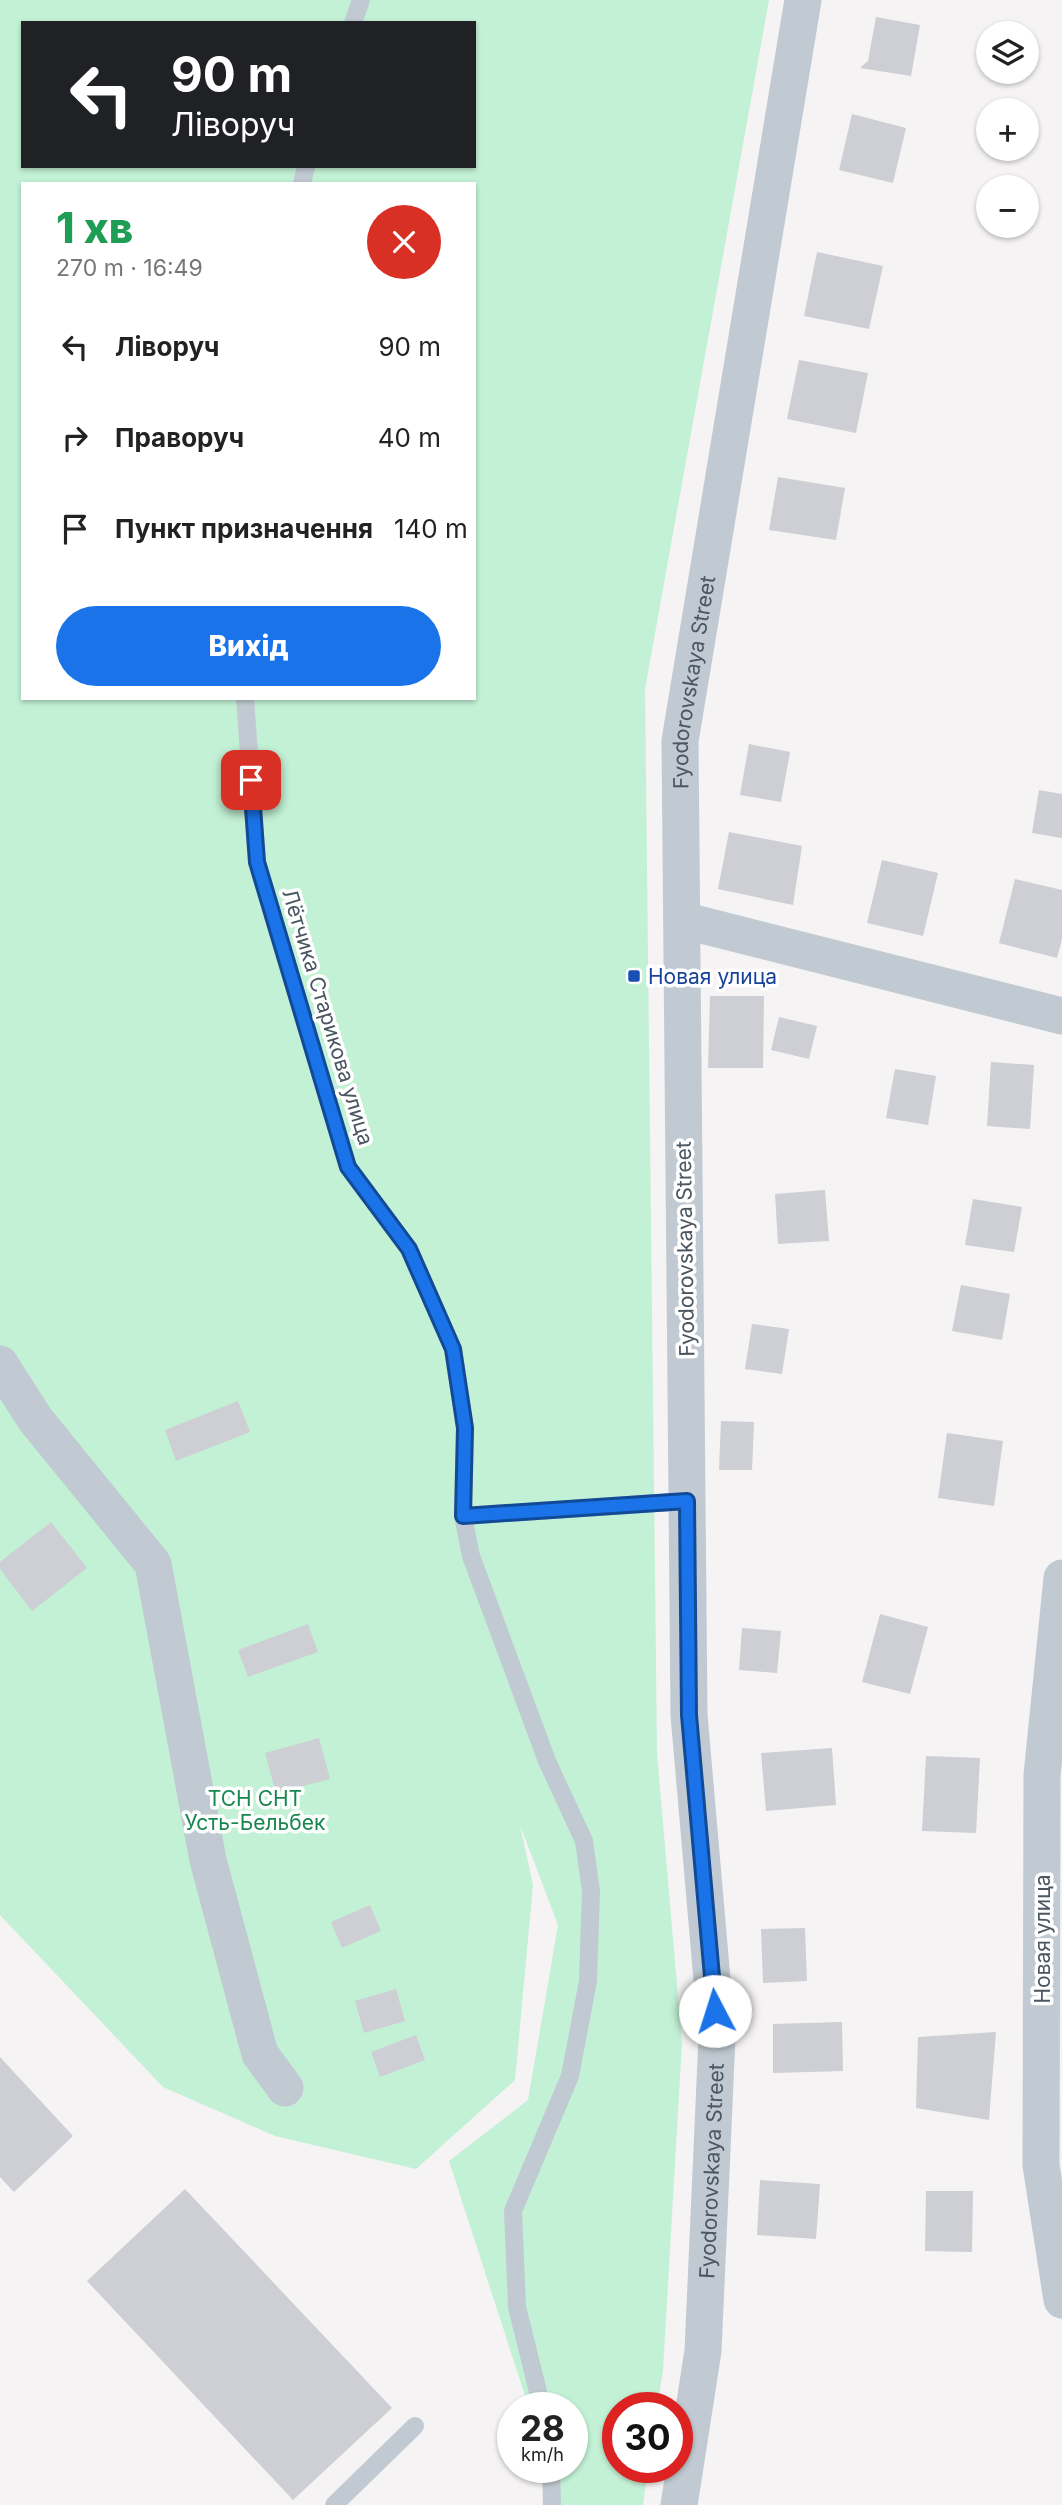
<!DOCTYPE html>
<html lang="uk">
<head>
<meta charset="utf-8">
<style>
	:root { --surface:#fff; --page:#f6f6f6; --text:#222; --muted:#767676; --accent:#1a73e8 }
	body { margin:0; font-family:Inter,sans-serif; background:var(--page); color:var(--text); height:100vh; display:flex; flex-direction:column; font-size:26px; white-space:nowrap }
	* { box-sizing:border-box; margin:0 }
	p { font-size:23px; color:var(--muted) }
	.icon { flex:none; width:38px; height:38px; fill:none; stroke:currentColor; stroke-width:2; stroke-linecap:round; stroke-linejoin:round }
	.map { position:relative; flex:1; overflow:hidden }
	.drawer { position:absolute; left:21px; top:182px; width:455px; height:518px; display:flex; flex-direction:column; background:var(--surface); border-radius:0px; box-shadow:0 2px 5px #0004 }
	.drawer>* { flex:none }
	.hud { position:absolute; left:21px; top:21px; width:455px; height:147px; border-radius:0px; box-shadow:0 2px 5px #0004; background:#202124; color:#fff; overflow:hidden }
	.controls { position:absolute; left:976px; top:21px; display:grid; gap:14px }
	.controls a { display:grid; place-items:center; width:63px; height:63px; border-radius:50%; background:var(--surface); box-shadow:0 2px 5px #0004; font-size:35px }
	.speed { position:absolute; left:497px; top:2392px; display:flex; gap:14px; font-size:35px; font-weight:700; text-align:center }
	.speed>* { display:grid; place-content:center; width:91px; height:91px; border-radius:50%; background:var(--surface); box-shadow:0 2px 5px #0004; line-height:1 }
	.speed small { font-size:18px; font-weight:400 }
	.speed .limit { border:10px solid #d22; background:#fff; color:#111 }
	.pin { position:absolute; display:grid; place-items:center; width:60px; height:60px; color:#fff; margin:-30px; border-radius:14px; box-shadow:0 4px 10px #0006 }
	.me { position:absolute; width:77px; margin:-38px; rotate:355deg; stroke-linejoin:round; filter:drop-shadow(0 0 5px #0008) }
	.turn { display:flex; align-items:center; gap:24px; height:147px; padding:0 35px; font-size:32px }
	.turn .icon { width:91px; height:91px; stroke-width:2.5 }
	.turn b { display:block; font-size:49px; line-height:60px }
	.round { display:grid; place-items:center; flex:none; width:74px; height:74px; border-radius:37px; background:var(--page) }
	.overview { display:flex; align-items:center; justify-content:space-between; height:119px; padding:0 35px }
	h1 { font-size:42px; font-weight:800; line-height:52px; color:#1e9e55 }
	.primary-button { display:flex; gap:14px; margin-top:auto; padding:14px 35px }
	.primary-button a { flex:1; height:80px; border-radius:42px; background:var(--accent); color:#fff; font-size:28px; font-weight:800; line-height:80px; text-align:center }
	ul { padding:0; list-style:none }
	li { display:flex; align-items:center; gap:21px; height:91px; padding:0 35px }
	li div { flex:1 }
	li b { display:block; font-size:26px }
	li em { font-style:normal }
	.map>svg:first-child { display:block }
	.green { fill:#c3f1d5; fill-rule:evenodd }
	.building { fill:#cdcfd5 }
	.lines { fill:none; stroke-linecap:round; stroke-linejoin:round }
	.lane { stroke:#c1cad2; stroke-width:18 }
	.street { stroke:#c1cad2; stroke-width:37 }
	.route-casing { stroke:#114b97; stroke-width:18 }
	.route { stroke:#1a73e8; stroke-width:12 }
	.transit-dot { fill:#1a4fb4; stroke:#fff; stroke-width:2.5 }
	.labels { text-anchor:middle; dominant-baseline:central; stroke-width:7; stroke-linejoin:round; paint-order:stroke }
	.street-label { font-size:21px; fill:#4a5661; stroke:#fff }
	.transit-label { font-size:21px; fill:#164399; stroke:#fff; text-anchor:start }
	.park-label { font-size:21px; fill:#17864f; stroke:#fff }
</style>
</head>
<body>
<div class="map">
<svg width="1062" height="2505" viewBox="0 0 1062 2505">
	<rect width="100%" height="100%" fill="#f5f3f3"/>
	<path class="green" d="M0,0H769L645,689L657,1754L682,2043L663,2370L657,2408H618V2468H648L643,2505H546L547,2468H572V2408H529L449,2161L528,2100L558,1925L520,1825L533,1885L515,2080L416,2169L275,2136L163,2087L0,1915ZM23,23H474V166H23ZM23,184H474V698H23Z"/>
	<g class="building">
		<path d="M876,17L920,25L911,76L860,68L868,61Z"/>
		<path d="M852,114L906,128L893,183L839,170Z"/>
		<path d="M817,252L883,266L869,329L804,316Z"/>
		<path d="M799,360L868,373L856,433L787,419Z"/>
		<path d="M778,477L845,488L836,540L769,530Z"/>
		<path d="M749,744L790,752L781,802L740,795Z"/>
		<path d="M1039,790L1062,794V838L1032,833Z"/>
		<path d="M729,832L802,846L793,905L718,889Z"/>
		<path d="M882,860L938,873L923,936L867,923Z"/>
		<path d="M1015,879L1062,890V939L1057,958L999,943Z"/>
		<path d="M710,996H764L763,1068H708Z"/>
		<path d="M779,1017L817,1026L809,1059L771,1050Z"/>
		<path d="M991,1062L1034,1065L1030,1129L987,1126Z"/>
		<path d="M895,1069L936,1076L928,1125L886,1118Z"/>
		<path d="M825,1190L829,1241L778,1244L775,1194Z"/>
		<path d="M973,1199L1022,1207L1014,1252L965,1245Z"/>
		<path d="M961,1285L1010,1294L1002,1340L952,1331Z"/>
		<path d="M752,1324L789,1329L782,1374L745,1369Z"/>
		<path d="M238,1401L250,1432L176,1461L165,1430Z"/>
		<path d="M721,1421L754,1422L752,1470H719Z"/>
		<path d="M947,1433L1003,1441L994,1506L938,1498Z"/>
		<path d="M51,1522L87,1568L32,1611L0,1569V1562Z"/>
		<path d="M880,1614L928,1627L910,1694L862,1682Z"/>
		<path d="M308,1624L318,1652L248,1677L238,1650Z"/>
		<path d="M742,1628L781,1631L777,1673L739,1670Z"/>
		<path d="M319,1738L330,1779L276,1793L265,1753Z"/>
		<path d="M832,1748L836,1805L766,1811L761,1753Z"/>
		<path d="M926,1756L980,1758L976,1833L922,1831Z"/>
		<path d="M370,1905L381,1931L342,1948L331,1922Z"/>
		<path d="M805,1928L807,1981L763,1983L761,1929Z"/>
		<path d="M396,1989L405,2021L364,2033L355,2001Z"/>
		<path d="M842,2022L843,2071L773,2073V2024Z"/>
		<path d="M996,2032L989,2120L916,2108L918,2037Z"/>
		<path d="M416,2035L425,2060L380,2077L371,2052Z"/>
		<path d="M0,2057L73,2136L14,2192L0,2177Z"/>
		<path d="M760,2180L820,2184L816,2239L757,2235Z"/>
		<path d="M185,2189L392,2408L293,2500L87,2281Z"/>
		<path d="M926,2191H973L972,2252L925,2251Z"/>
	</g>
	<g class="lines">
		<g class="lane">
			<path d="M353,23L361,0"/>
			<path d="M302,184L306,166"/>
			<path d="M245,698L257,862L348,1167L409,1249L453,1349L465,1428L463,1516L687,1501"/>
			<path d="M463,1516L471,1556L547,1761L584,1841L591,1891L588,1981L570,2076L513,2211L517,2307L542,2408"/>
			<path d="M551,2468L552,2505"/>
			<path d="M334,2505L415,2426"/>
		</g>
		<g class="street">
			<path d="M682,920L1062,1016"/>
			<path d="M0,1364L35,1419L153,1564L208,1860L260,2054L285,2088"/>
			<path d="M1062,1578L1042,1775L1041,2165L1062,2300"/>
			<path id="s1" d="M679,2505L703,2351L717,2037L689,1715L680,741L803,0"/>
		</g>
	</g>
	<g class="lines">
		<defs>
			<path id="route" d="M251,780L257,862L348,1167L409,1249L453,1349L465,1428L463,1516L687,1501L689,1715L715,2011"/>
		</defs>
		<use href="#route" class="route-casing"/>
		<use href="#route" class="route"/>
	</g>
	<rect class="transit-dot" x="627" y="969" width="14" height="14" rx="3.5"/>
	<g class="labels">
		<g class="street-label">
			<text stroke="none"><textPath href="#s1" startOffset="1827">Fyodorovskaya Street</textPath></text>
			<text transform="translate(328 1017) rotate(73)">Лётчика Старикова улица</text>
			<text transform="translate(685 1249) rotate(-91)">Fyodorovskaya Street</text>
			<text transform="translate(1042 1939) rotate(-90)">Новая улица</text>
			<text stroke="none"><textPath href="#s1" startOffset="336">Fyodorovskaya Street</textPath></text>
		</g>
		<g class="transit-label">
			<text x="648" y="976">Новая улица</text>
		</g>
		<g class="park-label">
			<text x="255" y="1798">ТСН СНТ<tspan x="255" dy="24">Усть-Бельбек</tspan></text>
		</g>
	</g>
</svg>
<div class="controls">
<a><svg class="icon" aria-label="layers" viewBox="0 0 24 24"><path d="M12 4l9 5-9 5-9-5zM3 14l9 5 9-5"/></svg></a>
<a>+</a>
<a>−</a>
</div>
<div class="speed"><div>28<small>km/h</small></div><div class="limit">30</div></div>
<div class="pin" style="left:251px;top:780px;background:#d93025"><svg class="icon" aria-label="arrive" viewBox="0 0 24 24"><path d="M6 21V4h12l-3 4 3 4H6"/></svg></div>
<svg class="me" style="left:715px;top:2011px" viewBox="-20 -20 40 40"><circle r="19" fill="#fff"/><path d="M0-13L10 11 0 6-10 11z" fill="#1a73e8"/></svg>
<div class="hud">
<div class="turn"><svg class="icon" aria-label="left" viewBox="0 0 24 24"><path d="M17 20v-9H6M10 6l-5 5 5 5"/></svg><div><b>90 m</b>Ліворуч</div></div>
</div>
<section class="drawer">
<div class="overview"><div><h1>1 хв</h1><p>270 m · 16:49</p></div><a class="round" style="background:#d93025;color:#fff"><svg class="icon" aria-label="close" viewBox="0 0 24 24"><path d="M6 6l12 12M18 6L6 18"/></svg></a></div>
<ul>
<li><svg class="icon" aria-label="left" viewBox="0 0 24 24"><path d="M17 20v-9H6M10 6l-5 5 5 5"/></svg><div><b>Ліворуч</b></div><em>90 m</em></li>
<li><svg class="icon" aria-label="right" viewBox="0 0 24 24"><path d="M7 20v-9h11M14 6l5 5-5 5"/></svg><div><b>Праворуч</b></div><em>40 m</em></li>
<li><svg class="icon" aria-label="arrive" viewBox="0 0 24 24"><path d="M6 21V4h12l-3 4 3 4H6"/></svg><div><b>Пункт призначення</b></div><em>140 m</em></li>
</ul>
<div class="primary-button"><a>Вихід</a></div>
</section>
</div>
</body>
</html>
